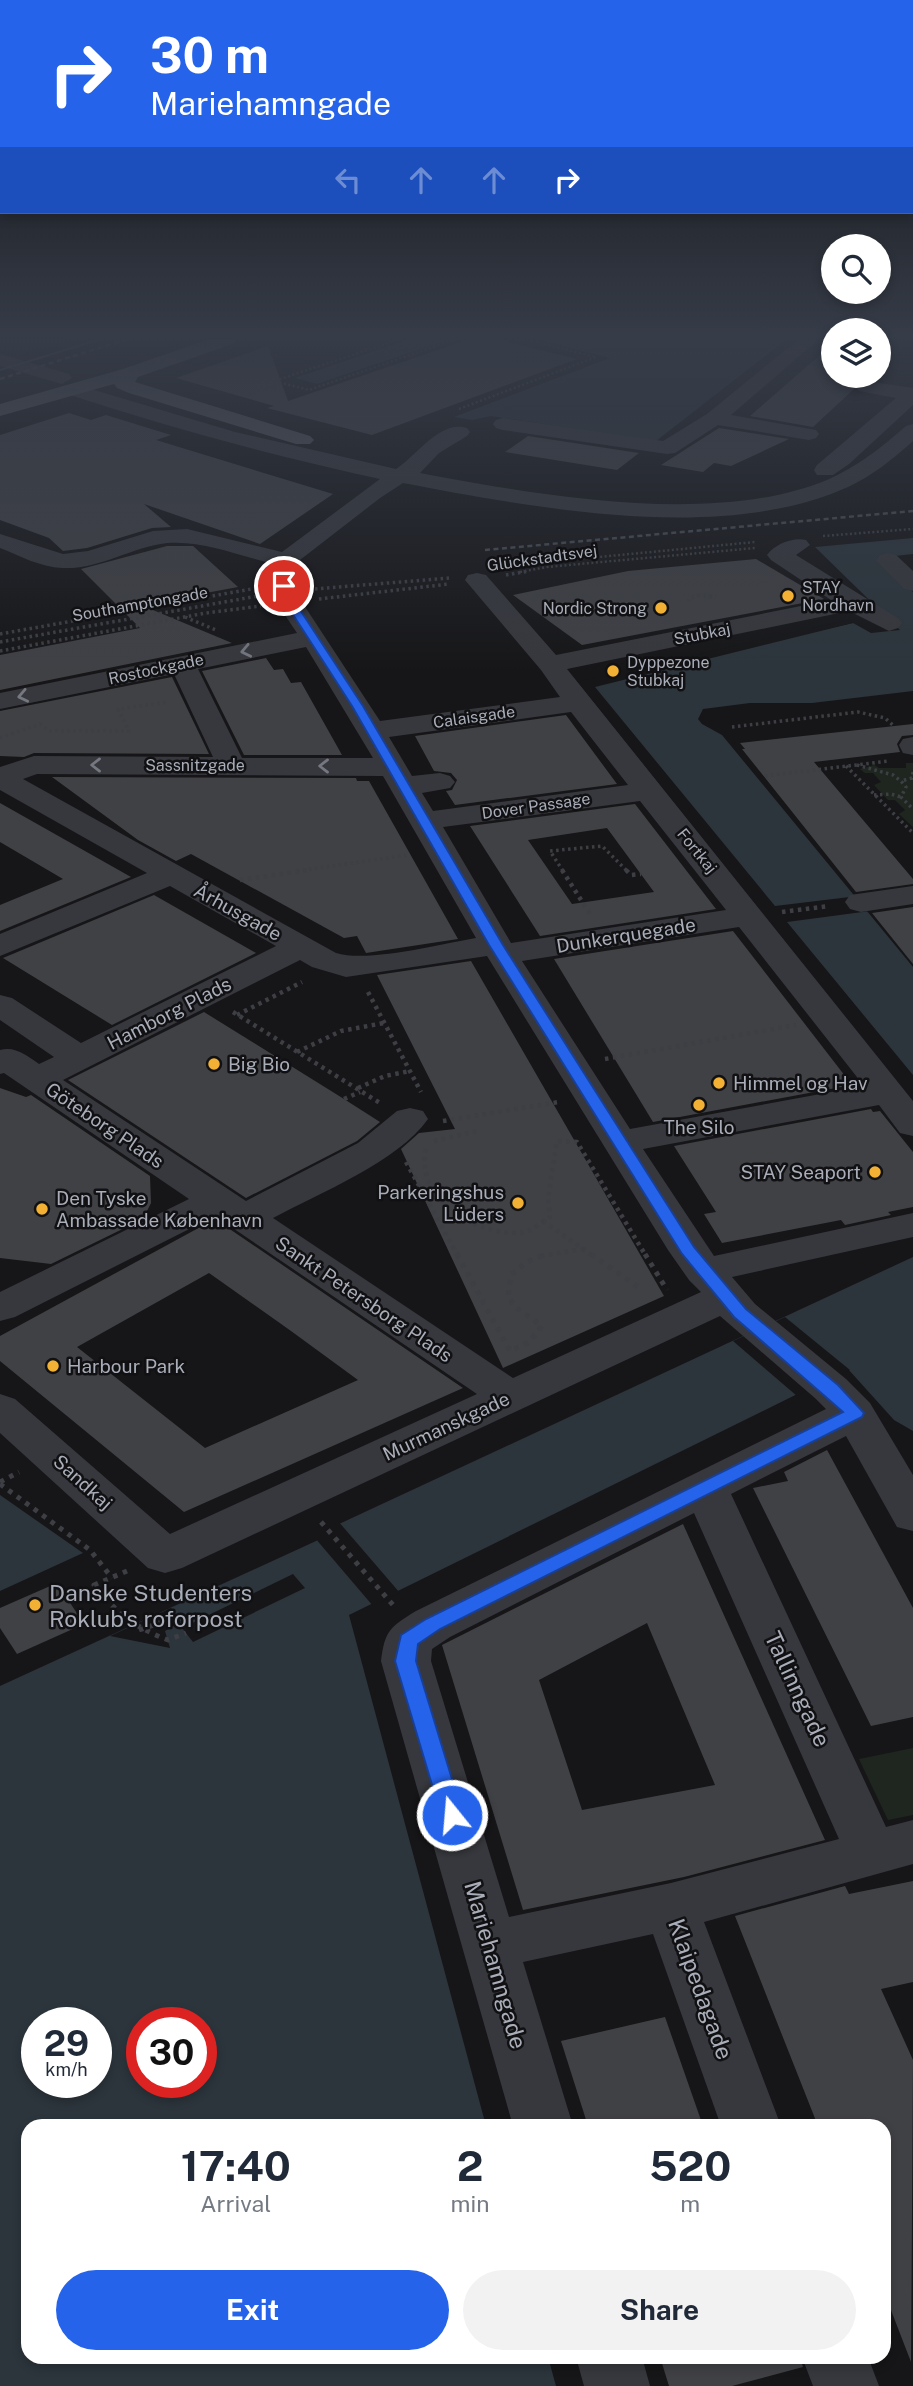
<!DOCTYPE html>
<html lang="en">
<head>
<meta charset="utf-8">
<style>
	:root { --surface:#fff; --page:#f2f2f3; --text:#1f2937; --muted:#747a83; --accent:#2563eb }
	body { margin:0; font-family:"Public Sans",sans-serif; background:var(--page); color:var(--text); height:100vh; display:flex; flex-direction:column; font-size:26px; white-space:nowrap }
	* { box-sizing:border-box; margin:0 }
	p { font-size:23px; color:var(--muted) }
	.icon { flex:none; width:38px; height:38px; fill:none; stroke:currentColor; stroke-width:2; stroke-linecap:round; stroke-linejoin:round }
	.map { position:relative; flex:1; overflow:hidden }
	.drawer { position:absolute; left:21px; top:2119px; width:870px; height:245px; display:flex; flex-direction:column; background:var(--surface); border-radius:21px; box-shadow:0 4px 10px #0003 }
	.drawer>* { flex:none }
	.banner { position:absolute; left:0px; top:0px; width:914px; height:214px; box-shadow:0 4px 10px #0003; background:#2563eb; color:#fff; overflow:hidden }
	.fabs { position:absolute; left:821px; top:234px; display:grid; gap:14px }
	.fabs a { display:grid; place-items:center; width:70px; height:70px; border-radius:50%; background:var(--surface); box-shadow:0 4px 10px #0003; font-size:35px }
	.speed { position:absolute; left:21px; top:2007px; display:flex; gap:14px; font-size:35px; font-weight:700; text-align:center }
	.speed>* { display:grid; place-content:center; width:91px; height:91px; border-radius:50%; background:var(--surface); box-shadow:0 4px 10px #0003; line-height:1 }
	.speed small { font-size:18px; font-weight:400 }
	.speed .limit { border:10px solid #d22; background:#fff; color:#111 }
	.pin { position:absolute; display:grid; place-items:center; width:60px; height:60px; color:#fff; margin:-30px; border:4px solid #fff; border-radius:50%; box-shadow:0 2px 7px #0007 }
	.me { position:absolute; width:77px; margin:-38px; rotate:343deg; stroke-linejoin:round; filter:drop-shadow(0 0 5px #0008) }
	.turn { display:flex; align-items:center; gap:24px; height:147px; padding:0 35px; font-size:32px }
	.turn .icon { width:91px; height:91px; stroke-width:2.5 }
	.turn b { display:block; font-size:49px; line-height:60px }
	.lanes { display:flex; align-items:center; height:66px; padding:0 35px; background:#0003; justify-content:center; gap:35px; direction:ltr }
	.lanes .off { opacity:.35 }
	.eta { display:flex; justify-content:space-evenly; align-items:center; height:119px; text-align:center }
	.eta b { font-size:42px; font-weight:700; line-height:49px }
	.primary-button { display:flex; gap:14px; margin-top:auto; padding:14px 35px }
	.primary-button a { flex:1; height:80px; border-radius:42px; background:var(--accent); color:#fff; font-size:28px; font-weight:700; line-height:80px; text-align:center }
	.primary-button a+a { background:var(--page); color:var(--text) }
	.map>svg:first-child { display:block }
	.green { fill:#1e261f }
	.water { fill:#2c353c; fill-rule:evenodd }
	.pier { fill:#161618 }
	.building { fill:#404145; fill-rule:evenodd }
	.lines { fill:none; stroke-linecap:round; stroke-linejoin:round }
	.path-far3 { stroke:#3d3f44; stroke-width:2.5; stroke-dasharray:2 2.5; stroke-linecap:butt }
	.path-far2 { stroke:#3d3f44; stroke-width:3.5; stroke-dasharray:2.5 3.5; stroke-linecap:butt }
	.path-far1 { stroke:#3d3f44; stroke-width:4.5; stroke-dasharray:3.5 4.5; stroke-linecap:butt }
	.path { stroke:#3d3f44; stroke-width:5; stroke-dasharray:4.5 6; stroke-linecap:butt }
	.minor { fill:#37383d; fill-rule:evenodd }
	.major { fill:#53555c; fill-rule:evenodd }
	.tram { stroke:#4a4c52; stroke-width:2 }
	.rail { stroke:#4a4c52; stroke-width:2.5; stroke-dasharray:5 3.5; stroke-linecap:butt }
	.oneway { stroke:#757881 }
	.route { fill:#2563eb; stroke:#184099; stroke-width:2 }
	.poi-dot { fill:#f2b134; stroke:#111113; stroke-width:2.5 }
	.labels { text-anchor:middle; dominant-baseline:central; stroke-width:5; stroke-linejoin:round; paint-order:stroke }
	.far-street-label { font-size:16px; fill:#a8adb8; stroke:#111113 }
	.far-poi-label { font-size:16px; fill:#a8adb8; stroke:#111113; text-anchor:start }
	.street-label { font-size:19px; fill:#a8adb8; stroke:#111113 }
	.poi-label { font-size:19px; fill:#a8adb8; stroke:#111113; text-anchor:start }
	.near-poi-label { font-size:23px; fill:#a8adb8; stroke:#111113; text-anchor:start }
	.near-street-label { font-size:23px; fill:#a8adb8; stroke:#111113 }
</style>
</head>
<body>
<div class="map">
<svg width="913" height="2386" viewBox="0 0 913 2386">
	<rect width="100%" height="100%" fill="#161618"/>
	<g class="green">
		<path d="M6,339H74L21,354L0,350V341Z"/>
		<path d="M906,763H913V827L899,814L905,810L895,800H888L874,785L881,782L873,773H865L860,769L874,765L879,768H906Z"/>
		<path d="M913,1748V1815L888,1820L859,1759Z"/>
	</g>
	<g class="water">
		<path d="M410,339H450L317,384L295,378Z"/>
		<path d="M536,339H787L656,441L491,416L472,420L454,417L610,358Z"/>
		<path d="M913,538V554L877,558L913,592V691L812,703H750L703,709L698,719L702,724L722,735L913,967V1100L578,685L853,623L871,633L900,630L815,547Z"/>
		<path d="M913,1257V1431L894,1420L848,1369L349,1615L486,2126H28V2357H548L556,2386H0V1686L316,1541L339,1524ZM37,2023H96V2082H37ZM142,2023H201V2082H142Z"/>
		<path d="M0,1495L83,1553L0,1591Z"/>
	</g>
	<g class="pier">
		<path d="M848,620L853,623L595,687L775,906L858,896L870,911L787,922L913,1075V1102L577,682L597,677L593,673V668L606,662L624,664L633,669Z"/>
		<path d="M785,1317L850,1370L797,1396L733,1341Z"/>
		<path d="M338,1521L400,1593L373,1606L315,1538Z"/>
		<path d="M293,1574L305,1588L193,1642L182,1628Z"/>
		<path d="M171,1608L181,1622L165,1631L170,1648L110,1636Z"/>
	</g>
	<g class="building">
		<path d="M470,339H496L577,359L372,435L267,408L274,406L176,378L268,346L288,401Z"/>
		<path d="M828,348L833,349V376H867L857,381L854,389L813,427L750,416Z"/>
		<path d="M69,413L91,420L106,415L171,435L156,440L333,494L260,544L144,504L171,527L152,528L87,548L63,551L49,538L0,520V435Z"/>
		<path d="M719,428L789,439L731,466L714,463L703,472L661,465Z"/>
		<path d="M528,436L639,453L617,470L505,452Z"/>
		<path d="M167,546H193L238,587L141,605L232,643L0,690V655L140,628L81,569Z"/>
		<path d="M756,559L824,599L582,645L513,595L628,571Z"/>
		<path d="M266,658L274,670L283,669L291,683L301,682L342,755H244L202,671Z"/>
		<path d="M172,677L209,754L34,753L24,757L0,756V711Z"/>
		<path d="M566,715L617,784L455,805L446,791L452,790L457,780L451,773L434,771L415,736Z"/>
		<path d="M913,724V735L902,736L897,744L900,752L814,762L913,879V884L856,892L742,749H745L740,743Z"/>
		<path d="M52,777L356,778L357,781H369L458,939L366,953L357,936L344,938L191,854L176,861L138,840Z"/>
		<path d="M0,803L131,877L0,931V905L63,879L0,842Z"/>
		<path d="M635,804L716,909L540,936L470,826ZM607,828L654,892L572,904L528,840Z"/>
		<path d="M154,895L256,953L112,1025L3,958Z"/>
		<path d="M913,907V964L872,913Z"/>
		<path d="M733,931L852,1085L653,1122L554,959Z"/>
		<path d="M471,961L664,1296L503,1368L401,1149L419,1133L455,1129L377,975Z"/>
		<path d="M204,1012L344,1099L380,1122L357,1141L246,1198L68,1080Z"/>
		<path d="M0,1088L26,1097L31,1095L150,1176L151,1203L143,1219L51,1264L0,1258Z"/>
		<path d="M871,1109L873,1112L880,1111L913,1152V1207L888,1212L891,1215L845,1225L841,1220L722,1243L704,1214L716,1212L674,1146Z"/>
		<path d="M215,1219L463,1388L184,1512L0,1361V1336ZM209,1273L291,1331L358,1380L205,1448L77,1347Z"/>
		<path d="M827,1450L913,1608V1717L871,1726L753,1488L788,1481L784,1472Z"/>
		<path d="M683,1524L825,1840L684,1877L523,1910L442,1645ZM647,1623L715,1785L582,1810L539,1680Z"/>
		<path d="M57,1583L84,1624L17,1654L0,1628V1608Z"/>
		<path d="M913,1881V1982L881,1989L913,2060L911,2362L884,2292V2126H818L735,1916L845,1886L849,1894Z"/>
		<path d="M665,2017L703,2126H588L561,2041Z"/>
		<path d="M660,2357H800L803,2367L732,2386H669Z"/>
	</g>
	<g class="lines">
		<g class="path-far3">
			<path d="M401,339L274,381L309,390L456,339"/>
			<path d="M249,397L247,396L282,383"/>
			<path d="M459,409L596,357L524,339"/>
			<path d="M823,536L913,529"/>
			<path d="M502,569L526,564L755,542"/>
			<path d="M520,572L547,567L755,548"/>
		</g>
		<g class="path-far2">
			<path d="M506,575L529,571"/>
			<path d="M315,589L449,578"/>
			<path d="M319,599L449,584"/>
			<path d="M689,602V599L699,595L716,597"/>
			<path d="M185,617L216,630"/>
			<path d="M0,634L257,588"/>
			<path d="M0,642L258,596"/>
			<path d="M0,651L206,613L261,606"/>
			<path d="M732,727L858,712L885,718L895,727"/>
			<path d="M0,738L40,724L49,731H129L118,709L168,702"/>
			<path d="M857,765L893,775L901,781"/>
			<path d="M846,766L913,833"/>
			<path d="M913,772L912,778L901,781L906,787L901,797L913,809"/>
			<path d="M765,776L889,761"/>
			<path d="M874,795L891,794L901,797"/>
			<path d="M297,871L408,855"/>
			<path d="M563,871L550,851L602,846L627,871"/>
		</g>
		<g class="path-far1">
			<path d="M562,870L590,914"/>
			<path d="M626,870L631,875L641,874"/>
			<path d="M240,880L309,870"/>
			<path d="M782,912L829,906"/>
			<path d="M368,992L421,1092"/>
			<path d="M233,1012L380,1103"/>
			<path d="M237,1015L302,982"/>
			<path d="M297,1052L341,1031L384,1023"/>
			<path d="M605,1059L796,1025"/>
			<path d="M358,1088L385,1076L410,1071"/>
			<path d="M344,1099L360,1092"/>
			<path d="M443,1121L559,1102"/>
			<path d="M434,1141L477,1131"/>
			<path d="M426,1149C414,1199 477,1236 521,1233C530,1232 542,1222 550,1217L548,1198L557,1141L577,1142L646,1256"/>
			<path d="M406,1162L458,1256"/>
			<path d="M543,1221L593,1256"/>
			<path d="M541,1256L583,1249"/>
		</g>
		<g class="path">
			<path d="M457,1254L510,1351L529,1342L542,1326L518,1309L508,1297L511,1275L527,1262L546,1254"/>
			<path d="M591,1254L642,1290"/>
			<path d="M645,1254L667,1290"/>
			<path d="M0,1482L19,1472"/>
			<path d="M0,1484L90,1550L112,1578"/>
			<path d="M321,1522L393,1605"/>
			<path d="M127,1571L94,1585C115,1612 136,1628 168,1640L186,1633"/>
			<path d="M139,1630L177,1617"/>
		</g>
		<g class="minor">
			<path d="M799,339H819L731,415L816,430L819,434L816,438L809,440L718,425L675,453L667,454L503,430L496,428L493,424L496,420L503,418L663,441L707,414Z"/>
			<path d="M0,354L69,374L72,378L62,384L0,366Z"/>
			<path d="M866,381L913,388V405L849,464L833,475H817L814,470L817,465L896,398L859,391L856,387L859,383Z"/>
			<path d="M74,384L235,432L396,469C417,456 439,420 467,428L470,432L467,436L439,453L420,473C538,495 713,527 827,480C857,467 882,447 906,426L913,424V441C893,459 872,476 848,487C722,544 535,508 403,483L380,498L300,560L295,573L296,593L380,721L560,697L541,670L465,580L468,575L477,573L486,575L556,655L831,600L771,560L767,555C775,544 793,537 806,540L810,545L796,555L898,618L902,623L898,628L889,631L849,611L567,669L913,1101V1136L900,1133L879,1105L643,1149L714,1256L913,1213V1237L732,1277L755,1304L846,1379L870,1403L913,1475V1531L897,1527L846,1436L731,1494L886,1827L913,1820V1864L704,1922L781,2126H721L653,1934L523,1962L573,2126H513L381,1661C385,1630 390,1627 416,1611L826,1409L816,1399L720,1316L182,1568L165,1573L148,1568L0,1433V1394L15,1399L170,1534L477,1394L215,1216L15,1317L0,1321V1292L189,1199L4,1073L0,1074V1050C16,1046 27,1056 39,1064L54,1057L0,1020V995L12,998L81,1043L276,946L170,886L0,956V934L147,873L0,790V767L34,756L213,757L174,674L0,709V693L297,633C284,612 263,591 274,564C240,556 202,540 167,543C131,547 99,570 62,568C40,567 20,556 0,548V534L63,554L88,551L153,531L187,529L282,552L380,479C274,456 170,428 67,394L64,390L67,386ZM306,647L373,758H242L198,669ZM571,712L628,785L433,811L422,793L450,788L455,782L450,776L440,773L412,776L389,737ZM37,774L383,776L476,938C440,944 368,963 336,953L23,779ZM640,801L726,910L511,943L443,827ZM739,927L864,1086L630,1129L522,961ZM487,956L668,1250L689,1280L701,1292L513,1378L273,1218C318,1194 399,1161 428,1119L423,1111L410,1108L397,1111L358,1143L246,1201L63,1080L300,960L312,967L346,977ZM694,1513L839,1839L671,1883L509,1917L431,1661L432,1649L450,1637Z"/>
			<path d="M888,553L896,555L913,571V591L904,589L876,560L880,555Z"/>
			<path d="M913,737V755L903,753L899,745L903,739Z"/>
			<path d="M913,886V904L861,912L850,909L845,902L850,895Z"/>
			<path d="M576,2357H642L650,2386H584Z"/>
			<path d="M802,2357H868L879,2386H813Z"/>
		</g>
		<path class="major" d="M210,339H237L235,343L138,377L135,382L310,436L314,440L310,444H296L129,393L117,388L114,384L0,416V404L123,369Z"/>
		<path class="tram" d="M0,370L101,339"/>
		<g class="rail">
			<path d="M0,379L128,339"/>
			<path d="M485,550L913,511"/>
		</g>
	</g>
	<defs><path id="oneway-chevron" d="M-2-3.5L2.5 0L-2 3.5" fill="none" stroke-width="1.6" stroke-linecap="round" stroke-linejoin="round" transform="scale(1.75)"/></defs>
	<g class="oneway">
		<use href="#oneway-chevron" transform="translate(246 651) rotate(168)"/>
		<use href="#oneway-chevron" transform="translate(23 696) rotate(168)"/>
		<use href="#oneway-chevron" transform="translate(96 765) rotate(-180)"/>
		<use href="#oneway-chevron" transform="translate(324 766) rotate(-180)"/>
	</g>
	<linearGradient id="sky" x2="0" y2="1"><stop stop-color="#0c0c0d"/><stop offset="0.5" stop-color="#363c48"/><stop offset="1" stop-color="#363c48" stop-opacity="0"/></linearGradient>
	<rect width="913" height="673" fill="url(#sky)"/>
	<path class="route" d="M280,584L289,586V593L363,706L503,945L694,1247L746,1309L838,1385L864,1413L862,1417L440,1629L418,1644L416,1661L463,1815L460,1822L452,1824L444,1822L441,1815L395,1661L401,1635L426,1619L843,1412L734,1317L682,1254L489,945L352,706L279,593Z"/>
	<g class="poi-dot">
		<circle cx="788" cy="596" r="7"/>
		<circle cx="661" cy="608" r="7"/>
		<circle cx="613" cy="671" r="7"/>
		<circle cx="214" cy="1064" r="7"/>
		<circle cx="719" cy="1083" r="7"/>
		<circle cx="699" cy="1105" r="7"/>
		<circle cx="875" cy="1172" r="7"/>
		<circle cx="518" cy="1203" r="7"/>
		<circle cx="42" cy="1209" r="7"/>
		<circle cx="53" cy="1366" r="7"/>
		<circle cx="35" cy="1605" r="7"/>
	</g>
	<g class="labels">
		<g class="far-street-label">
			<text transform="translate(542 558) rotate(-8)">Glückstadtsvej</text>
			<text transform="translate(140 604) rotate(-10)">Southamptongade</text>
			<text transform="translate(702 634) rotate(-11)">Stubkaj</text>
			<text transform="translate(156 669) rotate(-12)">Rostockgade</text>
			<text transform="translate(474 717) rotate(-8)">Calaisgade</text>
			<text x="195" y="765">Sassnitzgade</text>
			<text transform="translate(536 806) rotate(-8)">Dover Passage</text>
			<text transform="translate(697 851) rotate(51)">Fortkaj</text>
		</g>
		<g class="far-poi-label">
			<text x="802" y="587">STAY<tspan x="802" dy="18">Nordhavn</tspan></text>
			<text x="647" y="608" text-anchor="end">Nordic Strong</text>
			<text x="627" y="662">Dyppezone<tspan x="627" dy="18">Stubkaj</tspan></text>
		</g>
		<g class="street-label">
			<text transform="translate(238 912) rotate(29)">Århusgade</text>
			<text transform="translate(626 935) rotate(-9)">Dunkerquegade</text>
			<text transform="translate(169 1013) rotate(-27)">Hamborg Plads</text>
			<text transform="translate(105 1125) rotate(34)">Göteborg Plads</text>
			<text transform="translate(364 1299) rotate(34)">Sankt Petersborg Plads</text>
			<text transform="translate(446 1426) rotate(-25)">Murmanskgade</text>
			<text transform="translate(83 1482) rotate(42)">Sandkaj</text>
		</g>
		<g class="poi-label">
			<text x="228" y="1064">Big Bio</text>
			<text x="733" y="1083">Himmel og Hav</text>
			<text x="699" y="1127" text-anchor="middle">The Silo</text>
			<text x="861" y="1172" text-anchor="end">STAY Seaport</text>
			<text x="504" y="1192" text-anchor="end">Parkeringshus<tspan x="504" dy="22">Lüders</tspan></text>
			<text x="56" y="1198">Den Tyske<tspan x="56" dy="22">Ambassade København</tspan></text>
			<text x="67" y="1366">Harbour Park</text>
		</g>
		<g class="near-poi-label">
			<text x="49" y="1592">Danske Studenters<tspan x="49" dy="26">Roklub's roforpost</tspan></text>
		</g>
		<g class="near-street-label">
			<text transform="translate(798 1689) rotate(65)">Tallinngade</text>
			<text transform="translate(496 1965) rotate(74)">Mariehamngade</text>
			<text transform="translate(701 1989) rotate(70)">Klaipedagade</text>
		</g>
	</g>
</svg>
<div class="fabs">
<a><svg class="icon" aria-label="search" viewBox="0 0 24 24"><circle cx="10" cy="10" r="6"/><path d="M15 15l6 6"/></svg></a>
<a><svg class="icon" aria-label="layers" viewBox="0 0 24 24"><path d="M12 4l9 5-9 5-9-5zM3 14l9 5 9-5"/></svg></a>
</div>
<div class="speed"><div>29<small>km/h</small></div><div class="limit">30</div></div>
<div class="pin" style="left:284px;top:586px;background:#d93025"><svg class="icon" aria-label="arrive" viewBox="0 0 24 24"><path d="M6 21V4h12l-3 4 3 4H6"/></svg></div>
<svg class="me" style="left:452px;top:1815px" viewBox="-20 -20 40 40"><circle r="17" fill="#2563eb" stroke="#fff" stroke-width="3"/><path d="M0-11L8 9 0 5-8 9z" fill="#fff"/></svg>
<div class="banner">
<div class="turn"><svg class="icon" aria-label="right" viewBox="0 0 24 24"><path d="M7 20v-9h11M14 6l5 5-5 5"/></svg><div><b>30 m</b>Mariehamngade</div></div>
<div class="lanes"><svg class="icon off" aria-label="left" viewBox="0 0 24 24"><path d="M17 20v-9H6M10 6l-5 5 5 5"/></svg><svg class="icon off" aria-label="ahead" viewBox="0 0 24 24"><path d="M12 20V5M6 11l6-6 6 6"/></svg><svg class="icon off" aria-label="ahead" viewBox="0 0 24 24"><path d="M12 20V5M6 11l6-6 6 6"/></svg><svg class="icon" aria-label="right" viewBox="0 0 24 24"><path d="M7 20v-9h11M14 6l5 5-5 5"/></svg></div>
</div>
<section class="drawer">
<div class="eta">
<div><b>17:40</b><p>Arrival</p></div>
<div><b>2</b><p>min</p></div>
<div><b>520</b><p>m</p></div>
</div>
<div class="primary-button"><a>Exit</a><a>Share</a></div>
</section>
</div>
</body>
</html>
